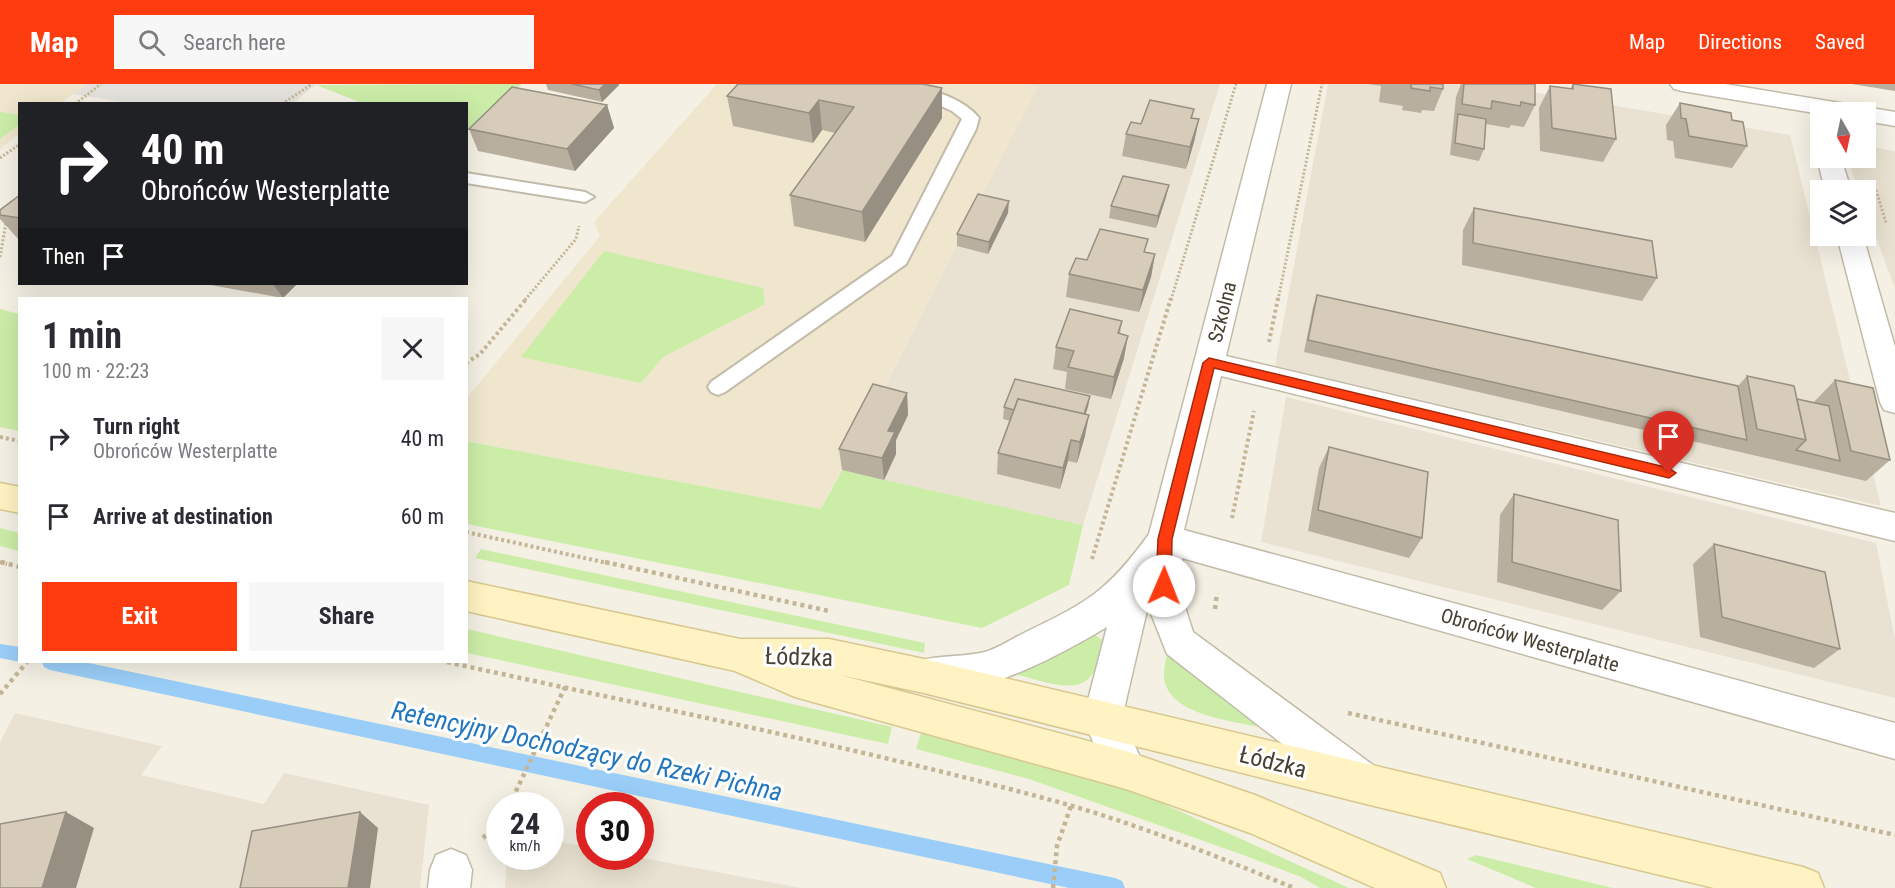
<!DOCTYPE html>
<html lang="en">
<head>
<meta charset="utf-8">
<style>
	:root { --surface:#fff; --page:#f7f7f7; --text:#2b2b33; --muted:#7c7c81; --accent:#ff3c10 }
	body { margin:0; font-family:"Roboto Condensed",sans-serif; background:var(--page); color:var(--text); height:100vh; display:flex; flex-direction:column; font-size:22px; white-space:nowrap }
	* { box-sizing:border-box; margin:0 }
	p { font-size:20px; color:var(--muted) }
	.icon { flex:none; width:33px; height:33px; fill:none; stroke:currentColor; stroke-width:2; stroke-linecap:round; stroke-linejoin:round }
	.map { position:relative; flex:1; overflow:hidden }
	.details { position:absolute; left:18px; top:213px; width:450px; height:366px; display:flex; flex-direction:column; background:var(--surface); border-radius:0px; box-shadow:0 6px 24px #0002 }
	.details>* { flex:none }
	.top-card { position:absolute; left:18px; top:18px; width:450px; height:183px; border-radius:0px; box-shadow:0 6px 24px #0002; background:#202124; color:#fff; overflow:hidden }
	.needle { width:39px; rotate:171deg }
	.tools { position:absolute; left:1810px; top:18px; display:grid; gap:12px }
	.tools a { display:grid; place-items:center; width:66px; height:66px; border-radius:0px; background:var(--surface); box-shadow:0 6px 24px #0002; font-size:30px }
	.speed { position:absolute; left:486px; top:708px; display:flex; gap:12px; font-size:30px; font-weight:700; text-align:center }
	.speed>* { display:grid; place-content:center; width:78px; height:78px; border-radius:50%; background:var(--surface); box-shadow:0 6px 24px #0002; line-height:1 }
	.speed small { font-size:15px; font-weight:400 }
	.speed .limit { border:9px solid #d22; background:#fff; color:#111 }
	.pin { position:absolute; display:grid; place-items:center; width:51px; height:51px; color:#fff; margin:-62px -26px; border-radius:50% 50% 50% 0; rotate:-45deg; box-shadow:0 0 6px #0007 }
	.pin .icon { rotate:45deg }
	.me { position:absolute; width:66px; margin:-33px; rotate:1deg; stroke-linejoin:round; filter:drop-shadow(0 0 4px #0008) }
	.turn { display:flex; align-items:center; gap:21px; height:126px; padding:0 24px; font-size:27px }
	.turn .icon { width:78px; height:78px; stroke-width:2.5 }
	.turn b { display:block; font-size:42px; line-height:51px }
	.then { display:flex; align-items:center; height:57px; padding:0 24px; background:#0003; gap:12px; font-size:22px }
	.round { display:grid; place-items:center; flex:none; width:63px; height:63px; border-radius:0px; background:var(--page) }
	.overview { display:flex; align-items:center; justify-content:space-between; height:102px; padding:0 24px }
	h1 { font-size:36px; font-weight:700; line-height:45px }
	.action { display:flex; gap:12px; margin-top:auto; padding:12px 24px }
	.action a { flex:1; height:69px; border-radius:0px; background:var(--accent); color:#fff; font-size:24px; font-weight:700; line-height:69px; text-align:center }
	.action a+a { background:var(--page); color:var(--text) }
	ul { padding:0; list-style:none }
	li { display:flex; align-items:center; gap:18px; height:78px; padding:0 24px }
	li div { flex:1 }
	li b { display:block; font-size:22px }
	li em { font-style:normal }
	header { display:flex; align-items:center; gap:36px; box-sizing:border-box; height:84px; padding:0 30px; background:var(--accent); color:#fff }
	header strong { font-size:28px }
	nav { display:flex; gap:33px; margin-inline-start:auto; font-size:21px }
	.search { width:420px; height:54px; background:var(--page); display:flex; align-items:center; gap:15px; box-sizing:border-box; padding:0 21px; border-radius:0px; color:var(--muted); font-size:22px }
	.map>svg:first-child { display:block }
	.residential { fill:#e9e2d2 }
	.education { fill:#efe6cd }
	.green { fill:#cceda8 }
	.parking { fill:#e4e2dd }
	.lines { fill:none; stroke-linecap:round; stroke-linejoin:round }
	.stream { fill:#9acef8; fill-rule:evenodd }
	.lane-casing { stroke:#c3bba9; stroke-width:4 }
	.street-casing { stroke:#c3bba9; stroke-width:3 }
	.secondary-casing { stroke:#d8c88f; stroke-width:3 }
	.path-far2 { stroke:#c4b596; stroke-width:3; stroke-dasharray:2 2; stroke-linecap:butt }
	.path-far1 { stroke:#c4b596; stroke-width:4; stroke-dasharray:3 3; stroke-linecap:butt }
	.path { stroke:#c4b596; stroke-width:4.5; stroke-dasharray:4 4; stroke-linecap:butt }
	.lane { fill:#fff; fill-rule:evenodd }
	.street { fill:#fff; fill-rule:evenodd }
	.secondary { fill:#fff3c3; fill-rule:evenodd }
	.wall { fill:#b9af9f }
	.shaded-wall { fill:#968f82 }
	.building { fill:#d7ccb9; stroke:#968f82; stroke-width:1.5 }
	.route { fill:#ff3c10; stroke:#a6270a; stroke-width:1.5 }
	.labels { text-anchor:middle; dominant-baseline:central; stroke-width:6; stroke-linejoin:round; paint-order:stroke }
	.street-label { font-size:20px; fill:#474033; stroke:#fff }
	.near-street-label { font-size:24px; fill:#474033; stroke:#fff }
	.near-water-label { font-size:26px; font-style:italic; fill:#2277be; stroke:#fff }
</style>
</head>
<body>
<header>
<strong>Map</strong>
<div class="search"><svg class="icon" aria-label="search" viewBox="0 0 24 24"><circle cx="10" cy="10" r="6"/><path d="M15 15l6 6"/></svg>Search here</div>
<nav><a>Map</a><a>Directions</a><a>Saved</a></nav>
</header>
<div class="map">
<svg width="1895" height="804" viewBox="0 0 1895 804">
	<rect width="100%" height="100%" fill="#f4f0e4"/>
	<g class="residential">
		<path d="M1023,0H1220L1083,441L842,386L1037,3Z"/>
		<path d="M1328,0H1486L1790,51L1881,422L1275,282Z"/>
		<path d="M1866,62L1895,67V205L1866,125V106H1859L1847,74H1866Z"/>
		<path d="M1286,313L1876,459L1895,556V614L1261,458Z"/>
		<path d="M15,629L162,662L141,691L264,720L284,689L429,721L420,804H0V658Z"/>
		<path d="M551,756L589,763L590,772L638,773L801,804H505L507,773L550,772Z"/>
	</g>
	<g class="education">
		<path d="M0,0H87L60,19L20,20L19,50L0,65Z"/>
		<path d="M717,0H1023L1038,3L821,425L467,357V314L600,152L594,138Z"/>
	</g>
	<g class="green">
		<path d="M522,0L467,48L466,20L362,19L316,1Z"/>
		<path d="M0,28L20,31L19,41L0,55Z"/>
		<path d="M604,167L763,204L765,220L663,273L641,299L521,273Z"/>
		<path d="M0,225L19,230V347L0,343Z"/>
		<path d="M466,357L821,425L842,386L1083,441L1069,501L982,544L467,440Z"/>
		<path d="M0,444L19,449V467L0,462Z"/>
		<path d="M481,465L925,559L924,569L475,474Z"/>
		<path d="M467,545L892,643L888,660L467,569Z"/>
		<path d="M1094,550L1102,556C1099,566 1098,583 1091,592C1075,612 1038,595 1018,591L1019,585Z"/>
		<path d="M1169,562L1264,644C1234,637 1169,632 1164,594C1163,585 1167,572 1169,562Z"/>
		<path d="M921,649L1043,677L1157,717L1349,804H1320L1301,793L1246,772L1029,695L916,665Z"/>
		<path d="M1476,771L1613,804H1536L1467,775Z"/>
	</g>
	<path class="parking" d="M87,0H317L293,19L134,20L73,10Z"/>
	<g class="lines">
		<g class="stream">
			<path d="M0,560L20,563V578H23H20L0,574Z"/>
			<path d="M42,578H84L1115,794L1122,797L1125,804H1069L50,586L44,583Z"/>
		</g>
		<defs>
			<g id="lane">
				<path d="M894,0C919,0 963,13 979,34L976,45L906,180L725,308L718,311L711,308L708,303L711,298L892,172L962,35L952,27Z"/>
				<path d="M466,89L585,108L594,113L585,118L466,99Z"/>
			</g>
			<g id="street">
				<path d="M1267,0H1291L1226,272L1895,429V457L1221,292L1184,446L1895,639V675L1182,474L1184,520L1193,548L1377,684L1383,698L1377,712L1363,717L1349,712L1167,570L1148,522L1122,634L1146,686L1140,700L1126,705L1112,700L1083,635L1107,543C1060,571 967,623 913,603L907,591L913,579C936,570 961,574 985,568C999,564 1013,554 1026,548C1088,518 1108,507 1149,450Z"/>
				<path d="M1670,0H1725L1895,28V42L1866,37V28L1821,30L1682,7L1674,5Z"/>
				<path d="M1821,69V74H1841L1851,106H1825L1817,74Z"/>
				<path d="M1837,152H1863L1895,263V329L1884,326L1880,318Z"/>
				<path d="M451,765L466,771L472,786L470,804H428L430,786L436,771Z"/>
			</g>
			<g id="secondary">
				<path d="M0,399L20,403V429L0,425Z"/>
				<path d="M466,497L740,555H829L924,575L1803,783L1818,789L1824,804H1714L1366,720L924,609L840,591L1126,667L1255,711L1440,789L1446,804H1375L1250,749L1126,705L795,613L735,587L466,527Z"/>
			</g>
		</defs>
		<use href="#lane" class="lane-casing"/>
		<use href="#street" class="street-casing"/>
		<use href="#secondary" class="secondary-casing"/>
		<g class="path-far2">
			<path d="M75,20L101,0"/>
			<path d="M282,20L312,0"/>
			<path d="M0,74L20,60"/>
			<path d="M1876,106L1886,139"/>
			<path d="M0,173L6,139"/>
			<path d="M525,216L576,155L579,142"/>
			<path d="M1171,216L1236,0"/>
			<path d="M1278,216L1322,0"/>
		</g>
		<g class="path-far1">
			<path d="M1269,258L1278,214"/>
			<path d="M466,279L480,270L527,214"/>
			<path d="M0,353L20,357"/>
			<path d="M1232,434L1254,327"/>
			<path d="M466,448L612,480"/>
			<path d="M1092,475L1171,214"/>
			<path d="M0,478L7,480"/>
		</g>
		<g class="path">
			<path d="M1,478L20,483"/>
			<path d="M605,478L829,527"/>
			<path d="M1215,525L1217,509"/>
			<path d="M447,578C655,624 864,664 1069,721C1145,743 1221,774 1294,804"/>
			<path d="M0,610L27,578"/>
			<path d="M1348,629L1895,751"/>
			<path d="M509,722L565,603"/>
			<path d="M483,754L500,738"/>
			<path d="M1053,804L1057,762L1071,722"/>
		</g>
		<use href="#lane" class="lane"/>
		<use href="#street" class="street"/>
		<use href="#secondary" class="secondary"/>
	</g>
	<g class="wall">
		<path d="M546,0H619V1L602,18L548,6Z"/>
		<path d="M738,0L942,34L865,158L794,142L790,111L835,49L822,46L813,59L733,42L727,12Z"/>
		<path d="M1368,0H1443V5L1434,27L1422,26L1421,29L1402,26L1403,22L1379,18L1381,2Z"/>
		<path d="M1461,0H1535V21L1524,43L1511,41L1509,44L1486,40L1484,65L1479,77L1450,71L1456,13Z"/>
		<path d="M1573,0H1578L1616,55L1603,78L1540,67L1539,24L1550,2L1570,5Z"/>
		<path d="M1852,0H1895V7Z"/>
		<path d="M1680,19L1732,36L1747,62L1732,84L1675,74L1673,57L1667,56L1666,41Z"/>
		<path d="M607,21L614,44L575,87L478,67L469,45Z"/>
		<path d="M1194,25L1192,34L1199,35L1194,58L1186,85L1122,72L1126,50L1141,40Z"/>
		<path d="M20,111V157L0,135V126Z"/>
		<path d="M1166,113L1156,144L1109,134L1111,122Z"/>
		<path d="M1474,124L1657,194L1642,217L1462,181L1463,146Z"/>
		<path d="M1008,129L988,170L957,162V150Z"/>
		<path d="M1146,168L1155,170L1151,193L1139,228L1066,213L1069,190L1087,176Z"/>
		<path d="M205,200H297L283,214Z"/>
		<path d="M1317,211L1738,302L1747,292L1797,315L1814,319V318L1835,296L1890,376L1866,397L1304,268L1313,223Z"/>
		<path d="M1122,237L1120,250L1124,274L1111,315L1065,305L1067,288L1053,285L1056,263Z"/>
		<path d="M907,309L908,331L896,356V370L884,396L842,386L839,365Z"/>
		<path d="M1090,312L1085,330V352L1077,379L1068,377L1060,405L997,390L998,369L1010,337L1003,335L1004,323Z"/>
		<path d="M1329,363L1422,454L1409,474L1308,447L1319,384Z"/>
		<path d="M1514,410L1621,507L1602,526L1497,498L1500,431Z"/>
		<path d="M1714,460L1840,565L1814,584L1700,553L1693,480Z"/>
	</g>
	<g class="shaded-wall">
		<path d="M605,0H619V1L602,18L599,6Z"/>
		<path d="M942,4V34L865,158L862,128Z"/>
		<path d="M819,16L822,46L813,59L809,29Z"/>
		<path d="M607,21L614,44L575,87L567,65Z"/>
		<path d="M1199,35L1194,58L1186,85L1190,63Z"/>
		<path d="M1169,101L1166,113L1156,144L1158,132Z"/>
		<path d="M1009,117L1008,129L988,170L989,158Z"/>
		<path d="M1155,170L1151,193L1139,228L1143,206Z"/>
		<path d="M273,200H297L283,214Z"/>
		<path d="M1128,252L1124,274L1111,315L1114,293Z"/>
		<path d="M907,309L908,331L896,356V370L884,396L882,374L888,347Z"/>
		<path d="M1090,312L1088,323L1079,351L1080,339Z"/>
		<path d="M1089,331L1085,352L1077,379L1080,358Z"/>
		<path d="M1071,356L1068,377L1060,405L1063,384Z"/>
		<path d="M66,728L94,744L76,804H42Z"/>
		<path d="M360,728L378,744L370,804H348Z"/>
	</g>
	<g class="building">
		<path d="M572,0H605L599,6Z"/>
		<path d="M738,0H923L942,4L862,128L790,111L854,23L819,16L809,29L727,12Z"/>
		<path d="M1411,0H1443V5L1430,3V7L1411,4Z"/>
		<path d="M1464,0H1535V21L1521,18L1520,22L1492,17L1491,25L1462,20Z"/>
		<path d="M1573,0L1611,5L1616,55L1552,44L1550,2L1573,5Z"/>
		<path d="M512,3L607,21L567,65L469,45Z"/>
		<path d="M1150,16L1194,25L1191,34L1199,35L1190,63L1126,50L1131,38L1141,40Z"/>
		<path d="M1680,19L1731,29L1732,36L1743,38L1747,62L1689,52L1686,35L1681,34Z"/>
		<path d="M1458,30L1486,35L1484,65L1455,59Z"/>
		<path d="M1123,92L1169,101L1158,132L1111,122Z"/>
		<path d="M978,110L1009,117L989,158L957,150Z"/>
		<path d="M20,111V134L0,131V126Z"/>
		<path d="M1474,124L1652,157L1657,194L1473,159Z"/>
		<path d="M1100,145L1148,155L1144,168L1155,170L1143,206L1069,190L1076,174L1087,176Z"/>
		<path d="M1317,211L1738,302L1747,356L1308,256Z"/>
		<path d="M1070,225L1122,237L1118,249L1128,252L1114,293L1068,283L1074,267L1056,263Z"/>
		<path d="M1747,292L1794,302L1806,356L1757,345Z"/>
		<path d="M1015,295L1090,312L1084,330L1018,315L1014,326L1004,323Z"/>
		<path d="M1835,296L1873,304L1890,376L1851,367Z"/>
		<path d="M873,300L907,309L888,347L895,348L882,374L839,365Z"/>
		<path d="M1018,315L1089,331L1080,358L1071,356L1063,384L998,369Z"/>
		<path d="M1797,315L1829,322L1840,377L1796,366L1806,356Z"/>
		<path d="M1329,363L1428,388L1422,454L1318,426Z"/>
		<path d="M1514,410L1618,436L1621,507L1512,478Z"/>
		<path d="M1714,460L1825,488L1840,565L1722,533Z"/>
		<path d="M66,728L42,804H0V740Z"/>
		<path d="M360,728L348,804H240L252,747Z"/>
	</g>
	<path class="route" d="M1209,274L1669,384L1676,389L1669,394L1214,284L1172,455L1171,502L1164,508L1156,502L1158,455L1203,279Z"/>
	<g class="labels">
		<g class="street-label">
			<text transform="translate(1222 228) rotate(-76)">Szkolna</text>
			<text transform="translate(1530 556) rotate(16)">Obrońców Westerplatte</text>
		</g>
		<g class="near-street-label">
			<text transform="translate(799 573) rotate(2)">Łódzka</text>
			<text transform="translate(1273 678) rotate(14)">Łódzka</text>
		</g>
		<g class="near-water-label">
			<text transform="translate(587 667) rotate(12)">Retencyjny Dochodzący do Rzeki Pichna</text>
		</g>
	</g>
</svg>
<div class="tools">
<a><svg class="needle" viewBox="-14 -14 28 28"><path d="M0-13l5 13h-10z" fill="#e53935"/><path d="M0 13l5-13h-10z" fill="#7c7c81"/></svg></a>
<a><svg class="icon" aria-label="layers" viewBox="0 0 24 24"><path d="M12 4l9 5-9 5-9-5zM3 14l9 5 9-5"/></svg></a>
</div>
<div class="speed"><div>24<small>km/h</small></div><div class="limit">30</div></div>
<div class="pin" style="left:1669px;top:389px;background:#d93025"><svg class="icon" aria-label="arrive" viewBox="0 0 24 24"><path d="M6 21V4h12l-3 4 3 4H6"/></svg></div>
<svg class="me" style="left:1164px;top:502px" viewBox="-20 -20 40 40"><circle r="19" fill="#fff"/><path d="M0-13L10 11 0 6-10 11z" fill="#ff3c10"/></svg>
<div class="top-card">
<div class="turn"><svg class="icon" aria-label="right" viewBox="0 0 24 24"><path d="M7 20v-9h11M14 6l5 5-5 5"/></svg><div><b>40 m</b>Obrońców Westerplatte</div></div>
<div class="then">Then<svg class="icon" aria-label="arrive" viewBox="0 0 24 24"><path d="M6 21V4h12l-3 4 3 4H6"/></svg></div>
</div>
<section class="details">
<div class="overview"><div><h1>1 min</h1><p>100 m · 22:23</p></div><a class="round"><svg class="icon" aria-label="close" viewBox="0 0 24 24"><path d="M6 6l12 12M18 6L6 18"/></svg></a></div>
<ul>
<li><svg class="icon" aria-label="right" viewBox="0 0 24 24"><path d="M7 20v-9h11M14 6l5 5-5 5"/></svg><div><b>Turn right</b><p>Obrońców Westerplatte</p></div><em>40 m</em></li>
<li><svg class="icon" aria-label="arrive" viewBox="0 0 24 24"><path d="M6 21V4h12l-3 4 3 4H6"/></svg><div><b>Arrive at destination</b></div><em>60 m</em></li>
</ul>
<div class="action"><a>Exit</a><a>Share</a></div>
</section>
</div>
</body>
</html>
